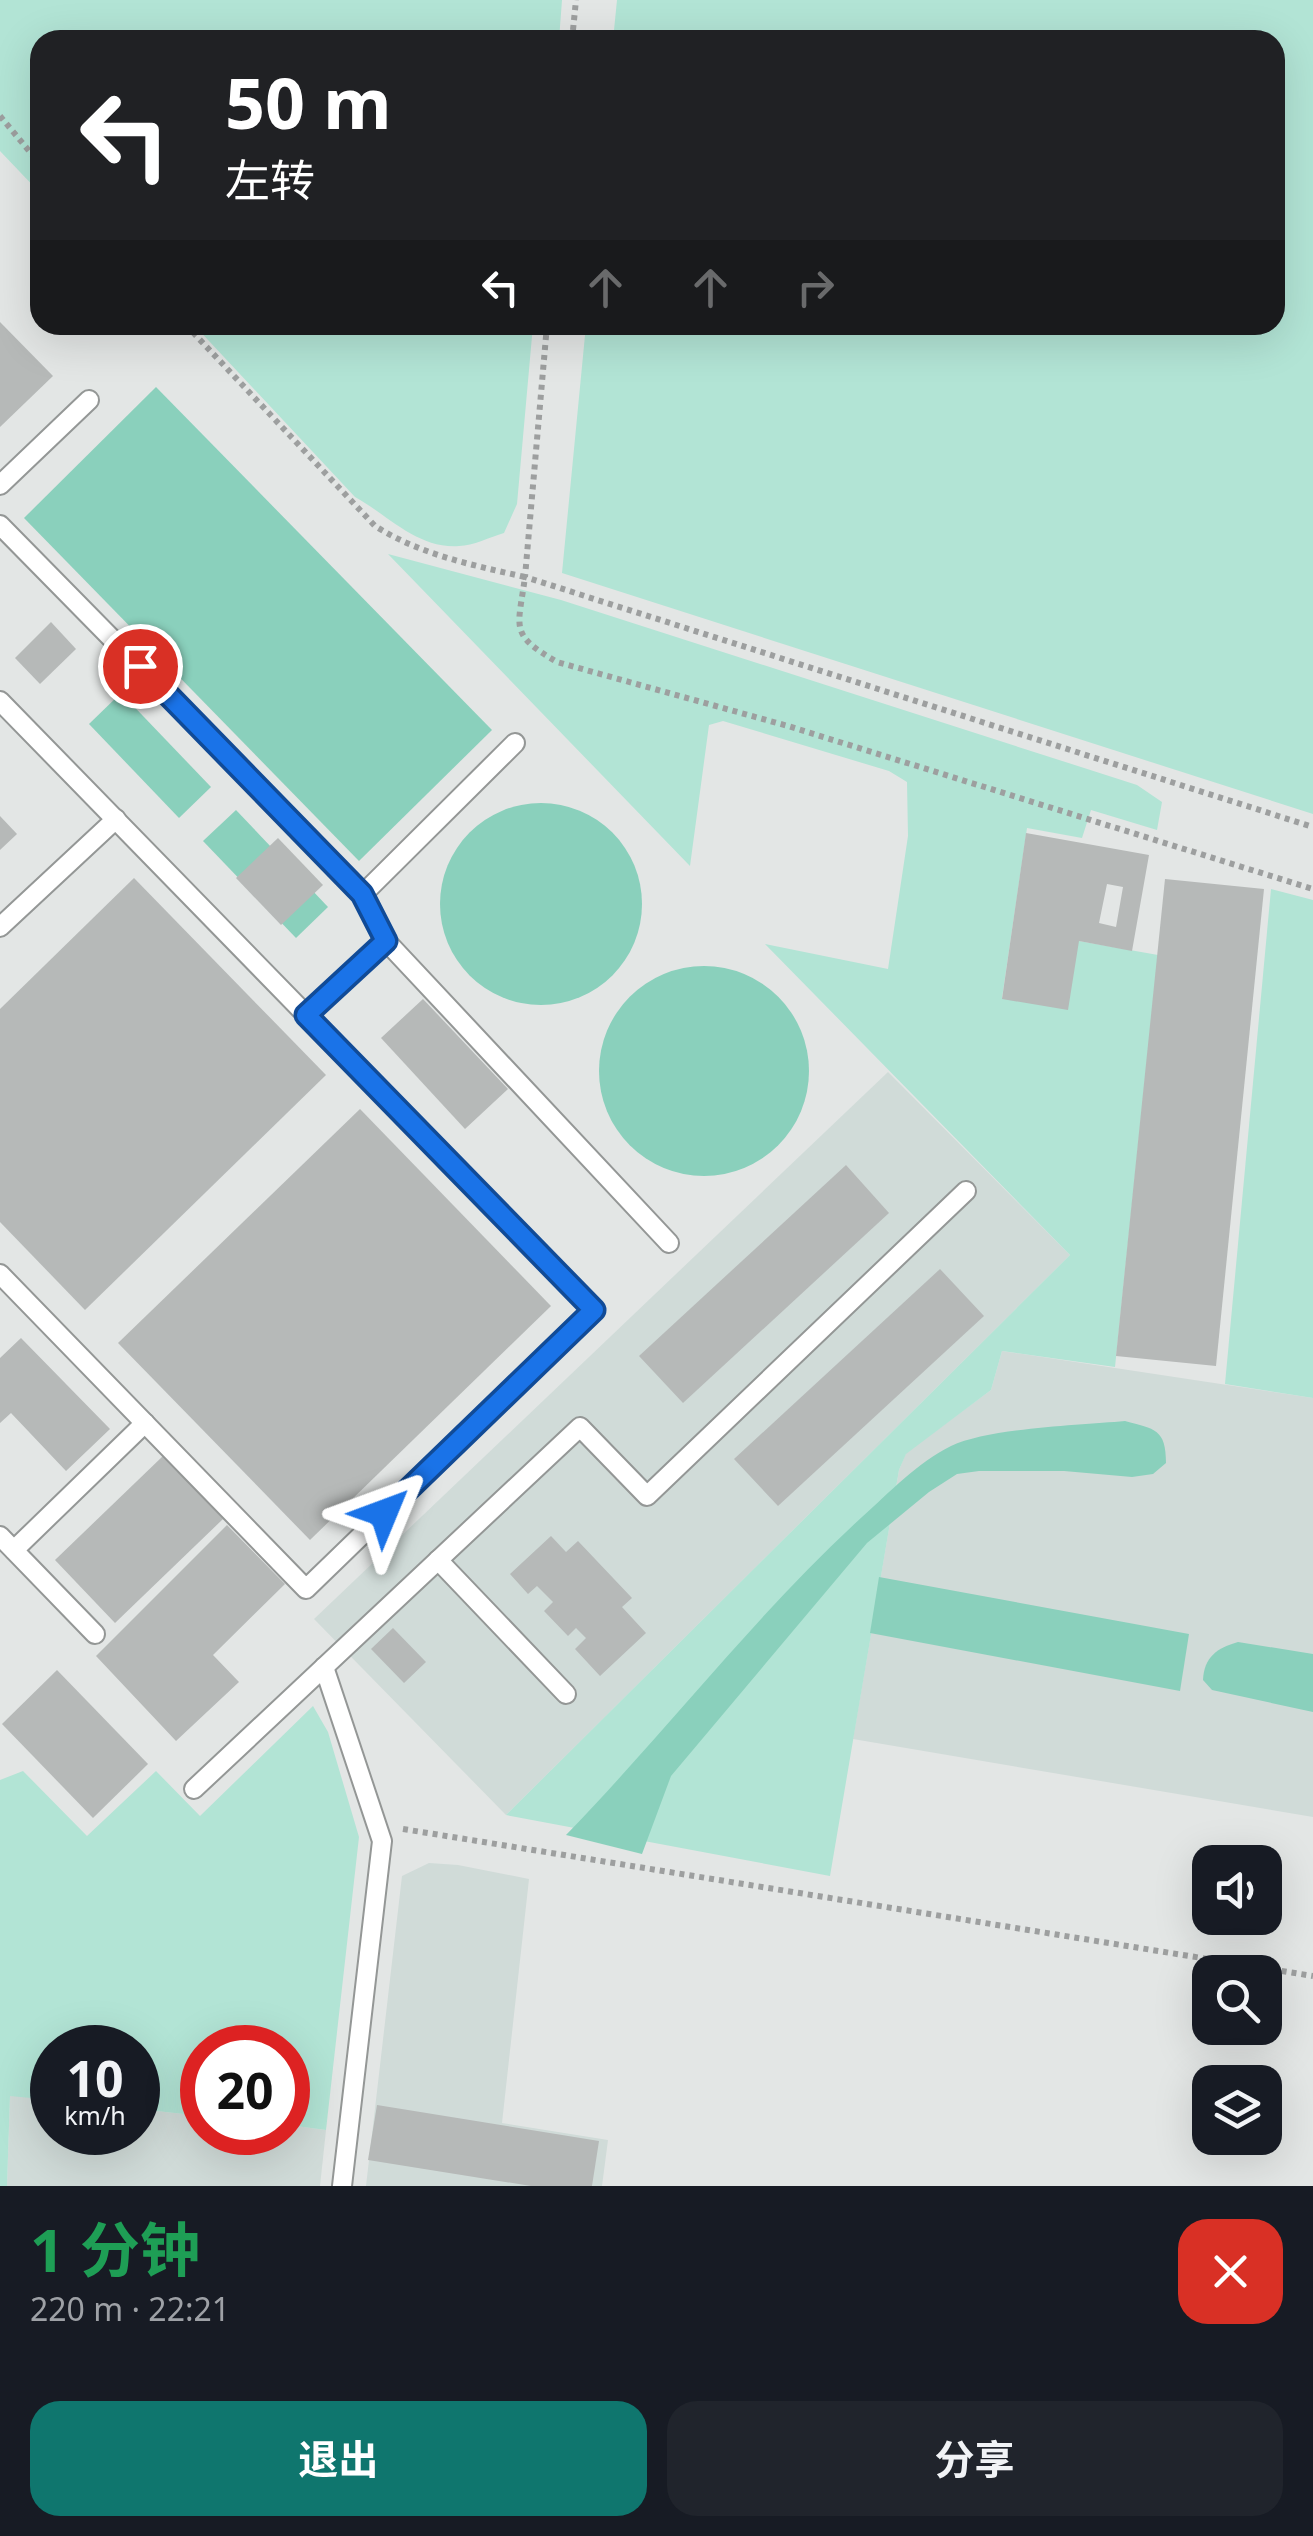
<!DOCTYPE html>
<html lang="zh">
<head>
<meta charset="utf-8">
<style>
	:root { --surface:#171b24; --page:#20242c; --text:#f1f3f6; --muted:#9ea1a6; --accent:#0f766e }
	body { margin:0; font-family:"Noto Sans","Noto Sans SC",sans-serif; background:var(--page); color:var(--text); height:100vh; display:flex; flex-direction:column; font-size:38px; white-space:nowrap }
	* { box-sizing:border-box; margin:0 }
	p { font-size:32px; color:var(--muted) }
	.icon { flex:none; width:55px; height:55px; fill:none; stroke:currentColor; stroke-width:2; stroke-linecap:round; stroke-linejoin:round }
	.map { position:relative; height:2186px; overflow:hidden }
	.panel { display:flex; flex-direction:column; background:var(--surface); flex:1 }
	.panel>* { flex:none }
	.guide { position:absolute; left:30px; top:30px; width:1255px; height:305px; border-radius:30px; box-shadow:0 10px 40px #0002; background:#202124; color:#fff; overflow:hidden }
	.controls { position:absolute; left:1192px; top:1845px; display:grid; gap:20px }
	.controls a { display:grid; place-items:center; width:90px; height:90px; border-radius:20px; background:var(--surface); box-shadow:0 10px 40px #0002; font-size:50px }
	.speed { position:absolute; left:30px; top:2025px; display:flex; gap:20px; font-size:50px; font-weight:700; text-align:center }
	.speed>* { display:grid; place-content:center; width:130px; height:130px; border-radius:50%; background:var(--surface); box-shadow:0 10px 40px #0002; line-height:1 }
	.speed small { font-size:25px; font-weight:400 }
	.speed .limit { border:15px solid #d22; background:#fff; color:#111 }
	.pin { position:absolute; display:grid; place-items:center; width:85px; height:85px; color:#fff; margin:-42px; border:5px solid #fff; border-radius:50%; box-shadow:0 2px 10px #0007 }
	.me { position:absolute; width:110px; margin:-55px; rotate:46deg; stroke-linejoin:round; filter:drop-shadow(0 0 8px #0008) }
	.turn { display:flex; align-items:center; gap:35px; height:210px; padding:0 30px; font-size:45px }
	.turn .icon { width:130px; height:130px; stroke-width:2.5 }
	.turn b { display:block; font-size:70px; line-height:85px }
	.lanes { display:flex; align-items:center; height:95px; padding:0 30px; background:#0003; justify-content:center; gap:50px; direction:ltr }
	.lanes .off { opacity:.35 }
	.round { display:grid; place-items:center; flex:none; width:105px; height:105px; border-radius:30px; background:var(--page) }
	.head { display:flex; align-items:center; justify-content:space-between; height:170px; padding:0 30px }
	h1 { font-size:60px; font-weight:700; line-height:75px; color:#1e9e55 }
	.primary-button { display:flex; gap:20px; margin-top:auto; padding:20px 30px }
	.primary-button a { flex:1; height:115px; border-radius:30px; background:var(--accent); color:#fff; font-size:40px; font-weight:700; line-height:115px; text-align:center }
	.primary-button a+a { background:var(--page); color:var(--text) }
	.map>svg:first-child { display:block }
	.built { fill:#d0dbd8 }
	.green { fill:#b2e4d5 }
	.water { fill:#8ad0bc }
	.building { fill:#b6b9b8; fill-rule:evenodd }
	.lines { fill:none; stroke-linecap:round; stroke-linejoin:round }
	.service-casing { stroke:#949796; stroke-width:22 }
	.path { stroke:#9d9f9f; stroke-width:6; stroke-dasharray:5 5; stroke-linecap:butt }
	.service { stroke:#fff; stroke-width:18 }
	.route-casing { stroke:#114b97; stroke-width:25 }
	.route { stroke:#1a73e8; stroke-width:18 }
</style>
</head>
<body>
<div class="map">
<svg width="1313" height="2186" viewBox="0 0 1313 2186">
	<rect width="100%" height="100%" fill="#e3e6e5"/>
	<g class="built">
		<path d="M888,1072L1070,1255L506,1815L314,1619Z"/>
		<path d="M1002,1351L1313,1398V1817L853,1739L899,1470L906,1453L991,1390Z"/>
		<path d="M429,1863L458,1865L529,1879L502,2123L608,2140L602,2186H366L402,1876Z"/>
		<path d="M10,2095L52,2100V2132H138V2109L202,2116V2132H288V2125L326,2130L320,2186H7Z"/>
	</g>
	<g class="green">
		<path d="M0,0H562L559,40H40V193L0,151Z"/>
		<path d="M617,0H1313V814L562,573L586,325H1275V40H613Z"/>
		<path d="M194,325H533L517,504L504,533C490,537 473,546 459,546C417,549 388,515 355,497Z"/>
		<path d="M388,554L561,600L1137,785L1162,802L1157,830L1091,810L1082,838L1027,828L1002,998L1079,941L1158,955L1115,1367L1002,1351L991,1390L906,1454L899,1470L830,1876L506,1815L1070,1255L765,944L888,969L908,836L907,782L889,771L723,721L709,725L690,866Z"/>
		<path d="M1271,889L1313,900V1398L1225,1384Z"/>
		<path d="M313,1706L328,1732L359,1837L326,2130L288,2125V2048H202V2116L138,2109V2048H52V2100L10,2096L7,2186H0V1780L23,1771L87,1836L156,1771L200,1816Z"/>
	</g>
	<g class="water">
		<path d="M156,387L492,730L359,861L24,518Z"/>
		<path d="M121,693L211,787L179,818L89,724Z"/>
		<circle cx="541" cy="904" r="101"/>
		<path d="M236,810L328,907L296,938L203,841Z"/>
		<circle cx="704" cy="1071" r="105"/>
		<path d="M1125,1421C1155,1429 1166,1429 1166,1463L1153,1474L1132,1477L1064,1471H979L957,1474L929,1492L867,1543L671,1776L642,1854L566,1835C667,1731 755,1615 862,1517C889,1493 918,1462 951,1446C989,1428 1081,1425 1125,1421Z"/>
		<path d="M879,1577L1189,1634L1180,1691L870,1633Z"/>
		<path d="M1238,1642L1313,1654V1712L1212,1690L1203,1680C1204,1657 1217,1648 1238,1642Z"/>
	</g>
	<g class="building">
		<path d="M0,322L53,376L0,427Z"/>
		<path d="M51,622L76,649L40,684L15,658Z"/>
		<path d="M0,816L17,834L0,850Z"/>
		<path d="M1026,833L1149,855L1132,951L1079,941L1068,1010L1002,999ZM1107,884L1123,887L1116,927L1099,923Z"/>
		<path d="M278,838L323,885L281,925L236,878Z"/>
		<path d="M134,878L326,1075L85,1310L0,1222V1009Z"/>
		<path d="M1165,879L1264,889L1216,1366L1116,1356Z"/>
		<path d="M423,999L508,1089L465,1129L381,1038Z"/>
		<path d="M360,1109L551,1306L310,1540L118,1343Z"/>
		<path d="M846,1165L889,1213L683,1403L639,1356Z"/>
		<path d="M940,1269L984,1316L778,1506L734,1459Z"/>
		<path d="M21,1338L110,1429L66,1471L11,1413L0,1423V1358Z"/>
		<path d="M163,1456L223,1519L115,1623L55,1560Z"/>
		<path d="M227,1525L285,1584L213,1655L239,1682L176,1741L96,1656Z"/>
		<path d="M551,1536L566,1552L578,1541L632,1598L622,1607L646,1633L600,1676L575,1649L586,1638L576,1628L568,1636L544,1611L553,1602L537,1586L528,1594L510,1574Z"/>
		<path d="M393,1628L426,1662L404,1683L371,1649Z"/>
		<path d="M57,1670L148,1764L93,1818L2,1724Z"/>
		<path d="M377,2105L599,2141L592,2186H531L368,2160Z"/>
	</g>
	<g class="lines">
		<defs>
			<g id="service">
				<path d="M0,485L89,400"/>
				<path d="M0,525L363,894L515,743"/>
				<path d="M0,701L594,1310L306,1589L0,1274"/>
				<path d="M0,927L116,819"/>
				<path d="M386,941L669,1243"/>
				<path d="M306,1015L386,941L363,894"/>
				<path d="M0,1536L95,1634"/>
				<path d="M14,1550L145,1423"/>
				<path d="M438,1560L566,1694"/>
				<path d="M324,1667L382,1841L342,2186"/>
				<path d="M194,1789L580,1427L647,1496L966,1191"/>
			</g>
		</defs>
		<use href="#service" class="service-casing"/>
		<g class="path">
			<path d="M572,40L576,0"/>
			<path d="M0,116L40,164"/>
			<path d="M186,325L375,526C421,555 472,565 525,577C518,629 509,634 557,662L788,726L1313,889"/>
			<path d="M547,325L525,577L1313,827"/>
			<path d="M403,1829L1313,1976"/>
		</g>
		<use href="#service" class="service"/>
	</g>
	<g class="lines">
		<defs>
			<path id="route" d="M140,666L362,894L386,941L306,1015L594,1310L384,1513"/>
		</defs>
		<use href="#route" class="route-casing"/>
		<use href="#route" class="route"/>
	</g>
</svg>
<div class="controls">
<a><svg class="icon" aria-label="sound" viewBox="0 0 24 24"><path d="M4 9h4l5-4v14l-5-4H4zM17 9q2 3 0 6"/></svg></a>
<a><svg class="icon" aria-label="search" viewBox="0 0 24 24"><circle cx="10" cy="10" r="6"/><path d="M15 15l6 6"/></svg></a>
<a><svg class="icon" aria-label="layers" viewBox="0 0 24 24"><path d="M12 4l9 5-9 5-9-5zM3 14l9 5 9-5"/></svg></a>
</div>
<div class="speed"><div>10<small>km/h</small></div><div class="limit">20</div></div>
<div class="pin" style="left:140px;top:666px;background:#d93025"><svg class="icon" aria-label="arrive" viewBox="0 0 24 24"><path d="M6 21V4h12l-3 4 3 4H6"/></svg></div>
<svg class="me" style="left:384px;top:1513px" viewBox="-20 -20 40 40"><path d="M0-17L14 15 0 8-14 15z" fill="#1a73e8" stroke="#fff" stroke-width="4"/></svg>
<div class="guide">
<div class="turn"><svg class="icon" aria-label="left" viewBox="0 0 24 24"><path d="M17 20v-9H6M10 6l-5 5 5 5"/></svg><div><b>50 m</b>左转</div></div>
<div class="lanes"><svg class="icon" aria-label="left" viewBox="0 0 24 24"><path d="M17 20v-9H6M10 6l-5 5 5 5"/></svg><svg class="icon off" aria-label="ahead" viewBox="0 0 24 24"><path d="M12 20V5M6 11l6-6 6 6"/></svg><svg class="icon off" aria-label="ahead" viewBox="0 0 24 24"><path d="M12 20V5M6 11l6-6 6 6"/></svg><svg class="icon off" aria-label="right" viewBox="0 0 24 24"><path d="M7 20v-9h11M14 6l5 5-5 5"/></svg></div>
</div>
</div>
<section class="panel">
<div class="head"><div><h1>1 分钟</h1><p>220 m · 22:21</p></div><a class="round" style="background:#d93025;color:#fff"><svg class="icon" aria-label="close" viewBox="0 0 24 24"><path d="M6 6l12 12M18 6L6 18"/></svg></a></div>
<div class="primary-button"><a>退出</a><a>分享</a></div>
</section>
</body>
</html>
